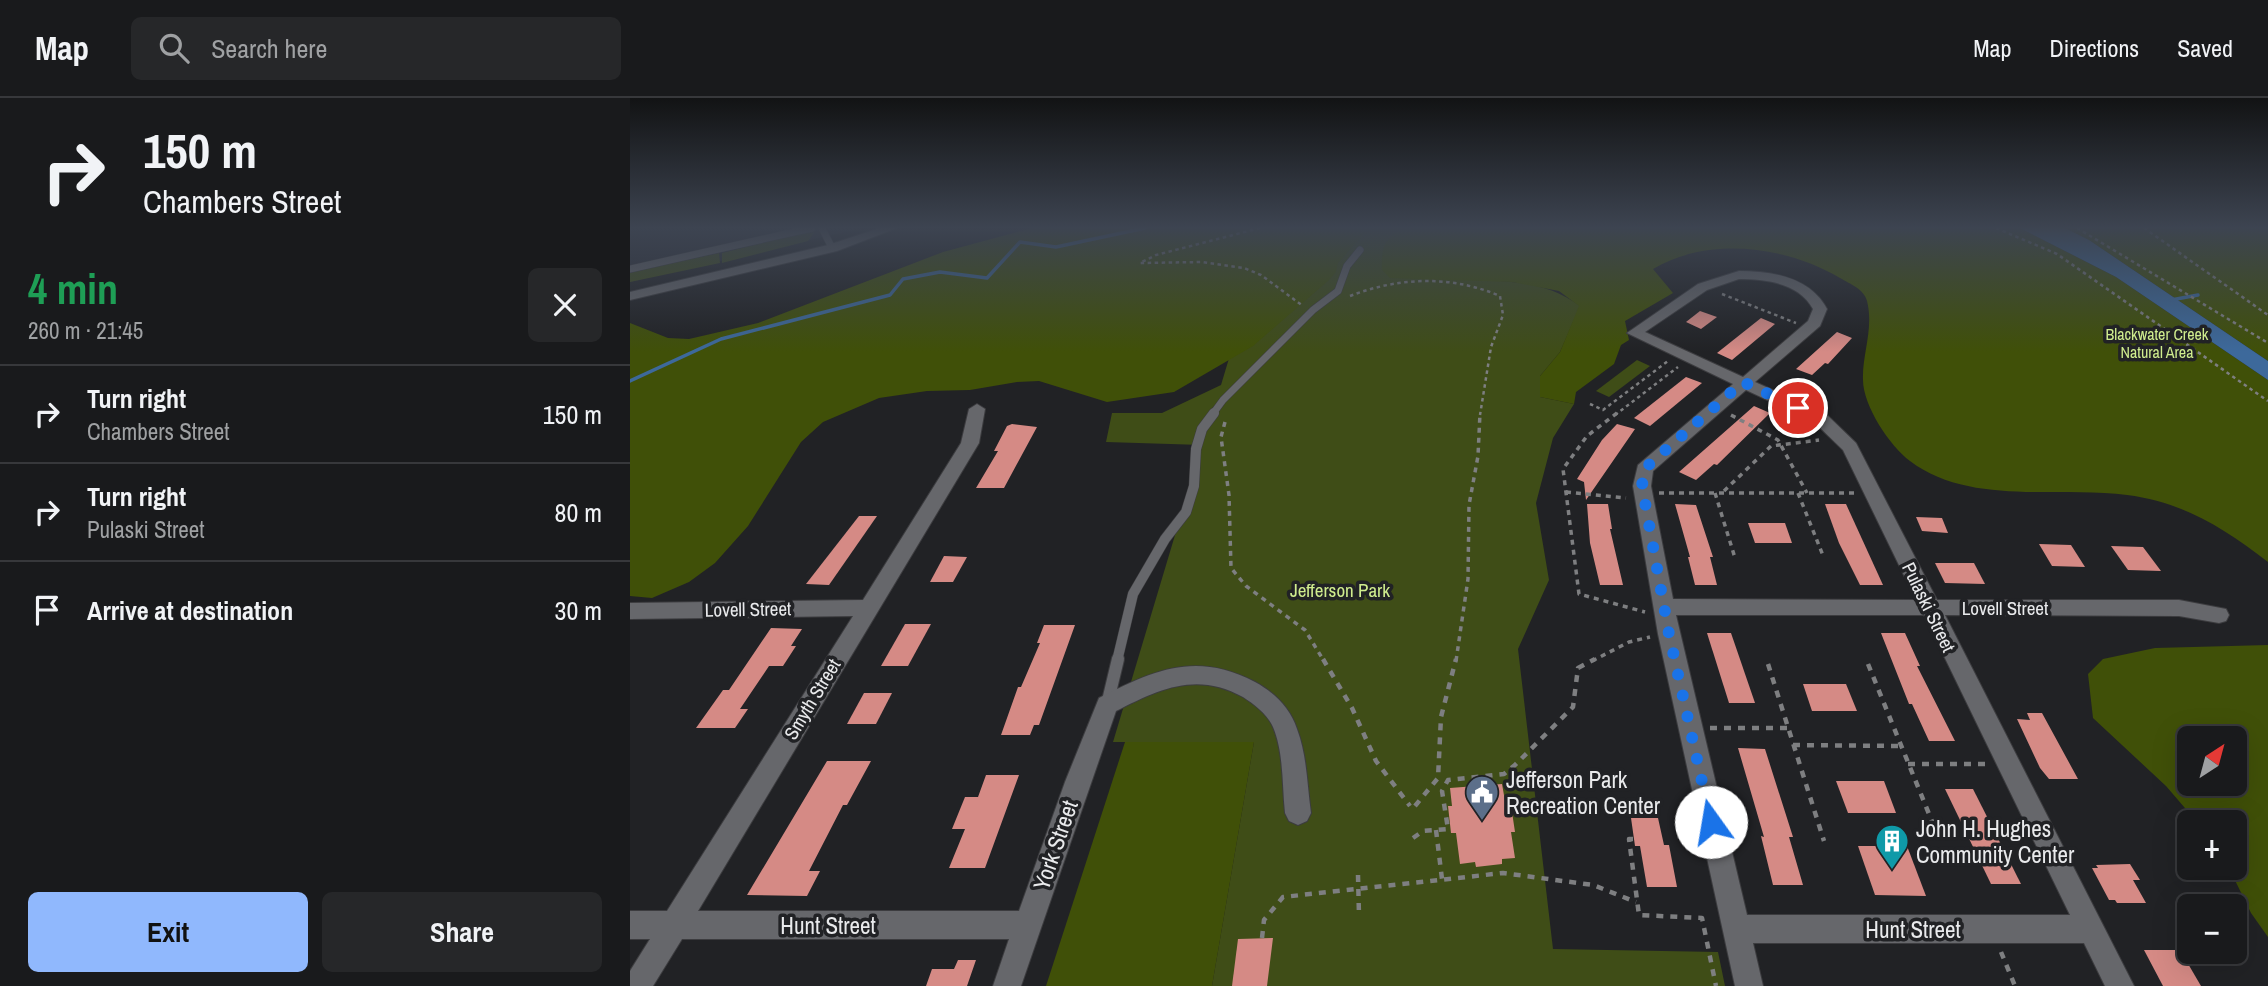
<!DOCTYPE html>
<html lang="en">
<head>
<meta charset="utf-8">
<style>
	:root { --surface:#191a1c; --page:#262729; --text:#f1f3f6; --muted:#9fa1a3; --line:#37383b; --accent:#90b8fd }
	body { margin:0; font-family:"Archivo Narrow",sans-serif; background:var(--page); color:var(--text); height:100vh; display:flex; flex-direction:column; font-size:26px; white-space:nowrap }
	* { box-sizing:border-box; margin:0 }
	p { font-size:23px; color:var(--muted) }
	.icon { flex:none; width:38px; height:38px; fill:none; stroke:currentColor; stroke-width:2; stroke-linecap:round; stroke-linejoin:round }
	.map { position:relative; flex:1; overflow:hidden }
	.details { display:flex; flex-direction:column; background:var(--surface); width:630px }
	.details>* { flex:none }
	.top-card { background:#191a1c; color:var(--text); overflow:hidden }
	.needle { width:46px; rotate:36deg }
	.buttons { position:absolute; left:1547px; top:628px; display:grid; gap:14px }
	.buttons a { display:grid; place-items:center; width:70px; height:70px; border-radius:10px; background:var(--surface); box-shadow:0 7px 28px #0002,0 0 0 2px var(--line); font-size:35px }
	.pin { position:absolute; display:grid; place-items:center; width:60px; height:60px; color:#fff; margin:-30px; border:4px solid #fff; border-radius:50%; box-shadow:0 2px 7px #0007 }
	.me { position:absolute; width:77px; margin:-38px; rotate:347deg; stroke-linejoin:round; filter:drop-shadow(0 0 5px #0008) }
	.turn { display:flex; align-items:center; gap:24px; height:147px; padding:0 28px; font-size:32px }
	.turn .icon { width:91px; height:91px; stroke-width:2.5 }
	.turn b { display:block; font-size:49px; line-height:60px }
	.round { display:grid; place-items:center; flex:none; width:74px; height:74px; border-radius:10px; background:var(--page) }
	.headline { display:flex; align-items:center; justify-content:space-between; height:119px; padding:0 28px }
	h1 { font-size:42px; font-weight:700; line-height:52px; color:#1e9e55 }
	.primary-button { display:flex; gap:14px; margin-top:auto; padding:14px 28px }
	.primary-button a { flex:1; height:80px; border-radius:10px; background:var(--accent); color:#111; font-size:28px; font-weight:700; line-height:80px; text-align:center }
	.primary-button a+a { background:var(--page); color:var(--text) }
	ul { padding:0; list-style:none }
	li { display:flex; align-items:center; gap:21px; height:98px; padding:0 28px; border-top:2px solid var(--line) }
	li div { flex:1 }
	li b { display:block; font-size:26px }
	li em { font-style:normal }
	header { display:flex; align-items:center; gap:42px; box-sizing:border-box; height:98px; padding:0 35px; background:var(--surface); border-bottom:2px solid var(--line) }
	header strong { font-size:33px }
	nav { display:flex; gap:38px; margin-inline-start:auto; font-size:24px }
	.search { width:490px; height:63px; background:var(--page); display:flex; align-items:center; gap:18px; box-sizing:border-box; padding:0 24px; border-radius:10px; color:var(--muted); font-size:26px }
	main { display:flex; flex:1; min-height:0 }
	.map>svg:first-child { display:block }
	.built { fill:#292b34 }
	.green { fill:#3f4d17 }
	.forest { fill:#405008; fill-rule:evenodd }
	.water { fill:#3d699b }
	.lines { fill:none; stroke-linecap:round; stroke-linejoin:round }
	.stream { stroke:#3d699b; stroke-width:3.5 }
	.building { fill:#d58a85 }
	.lane-far2-casing { stroke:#3c3c3f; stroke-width:8 }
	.lane-far1-casing { stroke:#3c3c3f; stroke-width:11 }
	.lane-casing { stroke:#3c3c3f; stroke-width:14 }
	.street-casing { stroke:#3c3c3f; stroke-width:2 }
	.path-far2 { stroke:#7e7f81; stroke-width:2.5; stroke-dasharray:3.5 3.5; stroke-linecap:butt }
	.path-far1 { stroke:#7e7f81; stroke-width:3.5; stroke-dasharray:5 5; stroke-linecap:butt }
	.path { stroke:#7e7f81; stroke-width:4.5; stroke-dasharray:7 7; stroke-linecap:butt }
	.lane-far2 { stroke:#66676b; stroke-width:7 }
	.lane-far1 { stroke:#66676b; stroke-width:10 }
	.lane { stroke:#66676b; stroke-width:12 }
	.street { fill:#66676b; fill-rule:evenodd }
	.route { stroke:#1a73e8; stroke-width:12; stroke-dasharray:0 21.6 }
	.labels { text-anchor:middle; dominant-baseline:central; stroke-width:7; stroke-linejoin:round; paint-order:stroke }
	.far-park-label { font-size:16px; fill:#d0ed8e; stroke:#212225 }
	.park-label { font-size:19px; fill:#d0ed8e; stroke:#212225 }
	.street-label { font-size:19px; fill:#e9eaec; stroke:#212225 }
	.near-poi-label { font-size:23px; fill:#e9eaec; stroke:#212225; text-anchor:start }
	.near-street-label { font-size:23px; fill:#e9eaec; stroke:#212225 }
</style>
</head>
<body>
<header>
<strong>Map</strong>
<div class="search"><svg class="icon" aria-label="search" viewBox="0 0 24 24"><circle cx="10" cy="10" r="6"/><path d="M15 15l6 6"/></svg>Search here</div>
<nav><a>Map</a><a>Directions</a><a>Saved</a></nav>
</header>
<main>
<section class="details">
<div class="top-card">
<div class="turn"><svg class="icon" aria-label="right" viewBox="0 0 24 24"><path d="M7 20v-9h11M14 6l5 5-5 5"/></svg><div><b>150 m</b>Chambers Street</div></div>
</div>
<div class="headline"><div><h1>4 min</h1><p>260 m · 21:45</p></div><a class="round"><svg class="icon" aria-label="close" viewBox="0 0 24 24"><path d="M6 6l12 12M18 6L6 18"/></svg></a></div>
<ul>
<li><svg class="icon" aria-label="right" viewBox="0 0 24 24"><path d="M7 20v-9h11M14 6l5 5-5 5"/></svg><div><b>Turn right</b><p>Chambers Street</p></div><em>150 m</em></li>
<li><svg class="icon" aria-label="right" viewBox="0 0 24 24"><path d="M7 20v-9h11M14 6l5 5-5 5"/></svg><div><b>Turn right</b><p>Pulaski Street</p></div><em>80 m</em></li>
<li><svg class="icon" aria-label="arrive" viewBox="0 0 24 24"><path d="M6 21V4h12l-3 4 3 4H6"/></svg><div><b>Arrive at destination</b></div><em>30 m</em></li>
</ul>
<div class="primary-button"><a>Exit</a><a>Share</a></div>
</section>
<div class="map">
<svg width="1638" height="888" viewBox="0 0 1638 888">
	<rect width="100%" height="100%" fill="#212225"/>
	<path class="built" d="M0,130H232L0,184Z"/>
	<g class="green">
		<path d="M475,130H850L855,182C891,184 920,186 950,208L930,254L910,278V299L944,306L923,340L906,405L919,482L888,551L923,851L1088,854L1095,888H582L624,644H483L572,347L476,344L482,315H532L591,287L618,197Z"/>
		<path d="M176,134L184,135L178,143L92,165V155Z"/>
		<path d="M89,155L90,165L0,184V174Z"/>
		<path d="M1007,262L1020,268L979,299L966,293Z"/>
	</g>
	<g class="forest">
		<path d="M402,130H739L708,165L706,174L698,183L623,248L544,294L477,304L409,283L387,284L340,292L297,293L249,300L193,324L171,344L118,428L85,465L59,484L22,500L0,498V225L38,240L59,241L128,225L313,154Z"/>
		<path d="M773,130H1390L1486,179L1638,282V464C1594,430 1553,404 1497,397C1428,388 1339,408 1280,363C1260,348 1233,308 1233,282C1232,256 1244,231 1237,203C1234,191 1220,186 1210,180C1156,148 1079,138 1023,171L1043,195L995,223L999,242L991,247L984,266L946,294L944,306L910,299V278L930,254L949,208L929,193L882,184L760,180L752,172C751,150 754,141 773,130Z"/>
		<path d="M1435,130H1638V263L1459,142Z"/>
		<path d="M1638,547V839L1621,815L1599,770H1605V724H1567L1536,688L1463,620L1458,576L1473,561L1525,550ZM1559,640H1605V686H1559Z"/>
		<path d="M495,644H624L582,888H416Z"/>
	</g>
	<path class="water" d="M1390,130H1435L1459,142L1638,263V282L1486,179Z"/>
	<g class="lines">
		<g class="stream">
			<path d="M1541,202L1568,197"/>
			<path d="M0,283L91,241L260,197L273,181L310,174L357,180L390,144L426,149L515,130"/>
		</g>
	</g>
	<g class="building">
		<path d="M1070,213L1087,219L1071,231L1056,224Z"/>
		<path d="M1131,220L1145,226L1102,262L1087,255Z"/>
		<path d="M1207,234L1222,240L1198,266L1195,265L1182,277L1166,271Z"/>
		<path d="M1056,279L1072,285L1020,328L1004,320Z"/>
		<path d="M1124,308L1140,315L1087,367L1084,366L1066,382L1049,374Z"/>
		<path d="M382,326L407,329L374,390H346L368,353H364L377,328Z"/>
		<path d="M987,326L1005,331L956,402L954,384L947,381L972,342Z"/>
		<path d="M957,406H978L982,431H980L993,487H970L960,445Z"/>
		<path d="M1045,406L1066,407L1083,459H1080L1087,487H1065L1058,459H1060Z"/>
		<path d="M1195,406H1216L1253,487H1230L1209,445Z"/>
		<path d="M229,418H247L199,487L176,486Z"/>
		<path d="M1286,419L1312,420L1318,435L1292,433Z"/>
		<path d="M1118,425H1155L1162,445H1125Z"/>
		<path d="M1409,446L1441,447L1455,469L1422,468Z"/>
		<path d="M1481,448L1513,449L1531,473L1498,472Z"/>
		<path d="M314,458L337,459L323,484H300Z"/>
		<path d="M1305,465H1344L1355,486L1315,485Z"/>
		<path d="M275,526H301L278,568H251Z"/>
		<path d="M414,527H445L409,627H404L400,637H371L388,589H391L410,545H407Z"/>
		<path d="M141,530L172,531L161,548H166L153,568H139L110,611H118L105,630H66L93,592H99Z"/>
		<path d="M1077,535H1101L1125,605H1099Z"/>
		<path d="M1251,535H1275L1290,568H1287L1325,643H1299L1282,606H1279Z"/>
		<path d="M1173,586H1216L1227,613H1182Z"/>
		<path d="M234,595H262L246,626H217Z"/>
		<path d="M1397,615H1412L1448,681H1419L1410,670L1387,621L1400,622Z"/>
		<path d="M1108,650L1135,651L1163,739H1159L1173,787H1143L1131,738L1134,739Z"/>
		<path d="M197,663H241L217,707H213L179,773H190L177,798L117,797Z"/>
		<path d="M356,677H389L355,770H319L335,731H322L335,699H348Z"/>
		<path d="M1206,683H1254L1266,715H1218Z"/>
		<path d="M872,686L877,714H882L885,734H881L885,760L872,761V766L846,769L845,764L830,766L826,735H821L818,708H822L820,690Z"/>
		<path d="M1315,691H1343L1391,786H1361Z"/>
		<path d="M1001,720H1028L1034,747H1039L1047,789H1017L1010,748H1005Z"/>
		<path d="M1228,748H1277L1296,798L1245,797Z"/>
		<path d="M1500,766L1510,782H1503L1516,805H1487L1485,802H1479L1462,770H1468L1466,767Z"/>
		<path d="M643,840L637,888H602L608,841Z"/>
		<path d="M1514,852H1550L1571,888H1533Z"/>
		<path d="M328,862H346L337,888H296L302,871H324Z"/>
	</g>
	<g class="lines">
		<defs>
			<g id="lane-far2">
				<path d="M192,130L202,150"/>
				<path d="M0,171L182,130"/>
				<path d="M582,317L593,302L683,212L708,193L717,168L730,152"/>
			</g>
			<path id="lane-far1" d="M487,563L503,496L535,441L556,414L564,388L566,351L572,331L584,315"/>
			<path id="lane" d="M477,607L488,561"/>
			<g id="street">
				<path d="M250,130H267L207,153L0,202V194L198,147Z"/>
				<path d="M1109,173C1142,173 1180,179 1197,211L1190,228L1125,284L1196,316L1226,345L1307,502H1549L1596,511L1599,517L1596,523L1589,525L1549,518L1315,517L1504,888H1475L1454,845H1123L1133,888H1105L1028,536L1003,388L1008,367L1103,286L997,235L1068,186ZM1109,181C1136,181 1169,185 1183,211L1178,223L1113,279L1015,234L1077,192ZM1116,292L1184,324L1213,352L1286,502L1043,501L1021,388L1023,373ZM1046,517H1294L1440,817H1117Z"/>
				<path d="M347,306L355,311L349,345L68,813H389L435,684L469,600C524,572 566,553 625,584C645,595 660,610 667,631C677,657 677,687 681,715L677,723L668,727L659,723L655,715C652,688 654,655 643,629C638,617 624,606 613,599C567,573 529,591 486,613L391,888H363L379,841H52L23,888H0V873L20,841H0V813H37L223,518L0,521V505L233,502L331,345L339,311Z"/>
			</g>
		</defs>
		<use href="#lane-far2" class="lane-far2-casing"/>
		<use href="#lane-far1" class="lane-far1-casing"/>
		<use href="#lane" class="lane-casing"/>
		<use href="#street" class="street-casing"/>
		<g class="path-far2">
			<path d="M630,130L526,157L510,165L572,164L614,170L631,177L673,208"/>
			<path d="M1366,130L1427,156L1638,303"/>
			<path d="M1447,130L1638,245"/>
			<path d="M1514,130L1638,217"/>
			<path d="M1092,196L1166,225"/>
			<path d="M720,198C769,179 821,177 870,198L873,217L861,249L850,317"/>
			<path d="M960,306L973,312L1038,263"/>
			<path d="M985,317L1048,269"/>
		</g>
		<g class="path-far1">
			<path d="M987,315L957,338L933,371L949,496L1015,514"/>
			<path d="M1101,317L1148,342L1177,395"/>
			<path d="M595,324L591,339L599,397L601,470L616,488L675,532L694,563"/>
			<path d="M1094,393L1141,348L1189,342"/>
			<path d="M936,394L996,400"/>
			<path d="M1029,395H1224"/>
			<path d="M1085,395L1105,460"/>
			<path d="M1168,395L1194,460"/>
			<path d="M826,563L838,481L839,407L848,358L850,315"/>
			<path d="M962,563L999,544L1020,539"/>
		</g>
		<g class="path">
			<path d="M693,561L722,610L746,663L780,708"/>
			<path d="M1138,566L1194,743"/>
			<path d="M1238,566L1310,743"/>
			<path d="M1080,630H1158"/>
			<path d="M1163,647L1271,648"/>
			<path d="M1278,666H1357"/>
			<path d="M845,679L846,688"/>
			<path d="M785,708L808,680L811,619L826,561"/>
			<path d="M806,732L812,781"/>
			<path d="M783,740L793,733L818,731L812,693L818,682L874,676L885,667L943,609L948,570L965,561"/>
			<path d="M1003,741H999L1009,817L1072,820L1086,888"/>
			<path d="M728,777L729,818"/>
			<path d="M632,840L634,822L653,799L873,775L963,787L1006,804"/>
			<path d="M1371,854L1385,888"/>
		</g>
		<use href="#lane-far2" class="lane-far2"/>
		<use href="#lane-far1" class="lane-far1"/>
		<use href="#lane" class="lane"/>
		<use href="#street" class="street"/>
	</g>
	<linearGradient id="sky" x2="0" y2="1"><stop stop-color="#121314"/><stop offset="0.51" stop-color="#3d4451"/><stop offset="1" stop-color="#3d4451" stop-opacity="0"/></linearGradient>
	<rect width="1638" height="254" fill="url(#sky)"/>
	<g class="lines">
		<path class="route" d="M1081,724L1039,536L1012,388L1014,371L1113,284L1168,310"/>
	</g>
	<defs>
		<symbol id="civic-pin" viewBox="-11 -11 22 30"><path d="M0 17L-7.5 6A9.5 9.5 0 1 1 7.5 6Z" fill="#5c6f8a" stroke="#212225"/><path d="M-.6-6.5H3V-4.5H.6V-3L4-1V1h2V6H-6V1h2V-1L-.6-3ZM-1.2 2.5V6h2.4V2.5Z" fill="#fff"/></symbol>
		<symbol id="building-pin" viewBox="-11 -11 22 30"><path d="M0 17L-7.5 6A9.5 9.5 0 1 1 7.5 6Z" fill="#0f9aa8" stroke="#212225"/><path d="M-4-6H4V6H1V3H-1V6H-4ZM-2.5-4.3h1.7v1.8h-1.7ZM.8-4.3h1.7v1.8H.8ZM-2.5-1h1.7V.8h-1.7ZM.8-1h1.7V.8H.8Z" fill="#fff"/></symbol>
	</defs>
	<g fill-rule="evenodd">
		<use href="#civic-pin" x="833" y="675" width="38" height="52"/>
		<use href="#building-pin" x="1243" y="724" width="38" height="52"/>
	</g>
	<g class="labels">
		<g class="far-park-label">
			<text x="1527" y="236">Blackwater Creek<tspan x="1527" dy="18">Natural Area</tspan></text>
		</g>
		<g class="park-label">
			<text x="710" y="492">Jefferson Park</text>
		</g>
		<g class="street-label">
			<text transform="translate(1299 509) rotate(64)">Pulaski Street</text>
			<text x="1375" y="510">Lovell Street</text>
			<text transform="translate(118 511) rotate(-1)">Lovell Street</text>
			<text transform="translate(182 601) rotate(-59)">Smyth Street</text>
		</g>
		<g class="near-poi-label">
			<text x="876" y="681">Jefferson Park<tspan x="876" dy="26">Recreation Center</tspan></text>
			<text x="1286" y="730">John H. Hughes<tspan x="1286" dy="26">Community Center</tspan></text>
		</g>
		<g class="near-street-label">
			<text transform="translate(425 747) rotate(-71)">York Street</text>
			<text x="198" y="827">Hunt Street</text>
			<text x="1283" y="831">Hunt Street</text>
		</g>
	</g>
</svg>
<div class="buttons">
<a><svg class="needle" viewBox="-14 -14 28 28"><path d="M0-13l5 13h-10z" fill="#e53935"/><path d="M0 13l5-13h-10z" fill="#9fa1a3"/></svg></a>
<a>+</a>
<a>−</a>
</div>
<div class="pin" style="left:1168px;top:310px;background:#d93025"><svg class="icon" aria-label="arrive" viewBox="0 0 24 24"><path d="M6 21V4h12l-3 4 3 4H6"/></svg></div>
<svg class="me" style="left:1081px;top:724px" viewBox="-20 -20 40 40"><circle r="19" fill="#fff"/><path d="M0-13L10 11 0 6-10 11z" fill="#1a73e8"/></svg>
</div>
</main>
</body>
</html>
